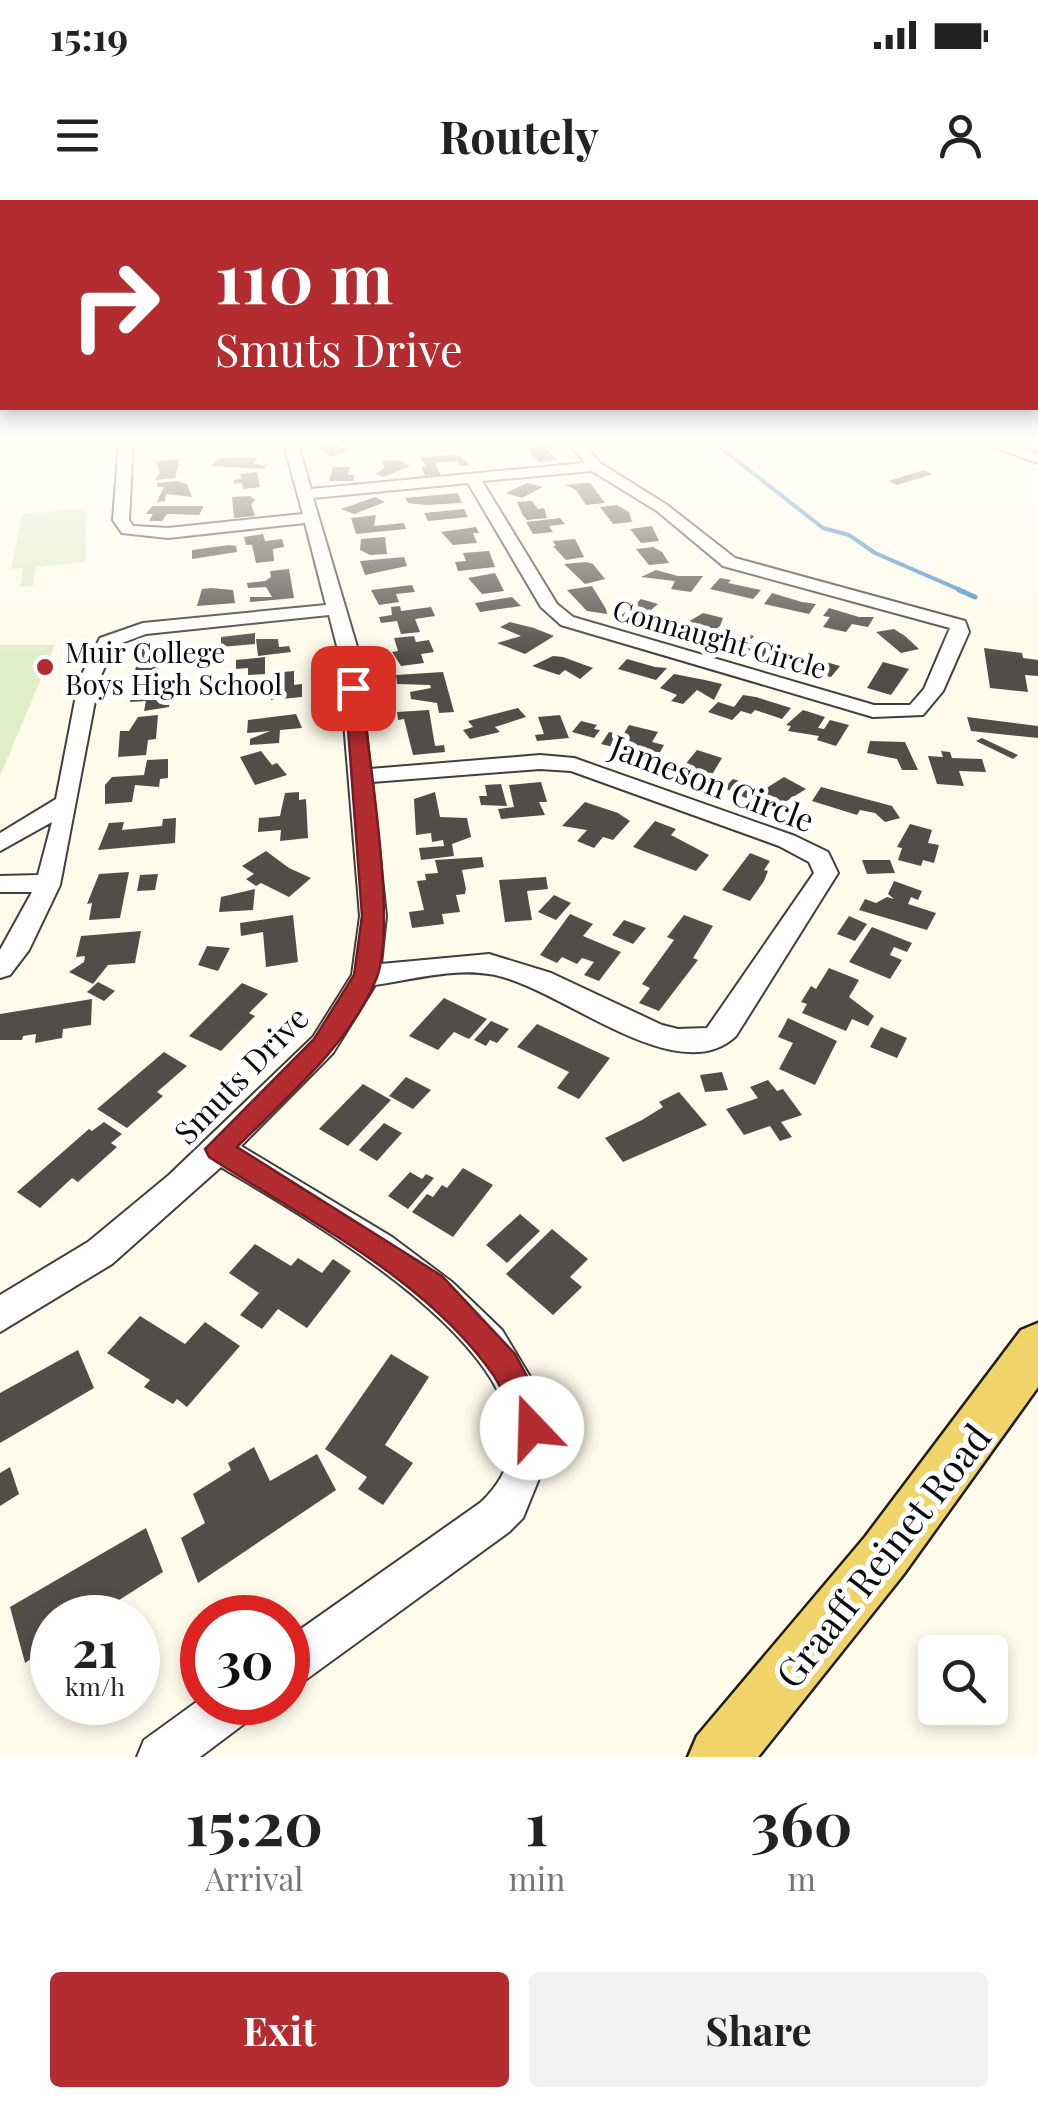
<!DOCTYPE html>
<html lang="en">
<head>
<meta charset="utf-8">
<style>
	:root { --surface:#fff; --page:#f2f2f2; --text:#222; --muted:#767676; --accent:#b32c2f }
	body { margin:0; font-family:"Playfair Display",serif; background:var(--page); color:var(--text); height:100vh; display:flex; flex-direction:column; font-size:38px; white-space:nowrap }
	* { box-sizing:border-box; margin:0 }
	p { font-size:32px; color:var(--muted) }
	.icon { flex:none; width:55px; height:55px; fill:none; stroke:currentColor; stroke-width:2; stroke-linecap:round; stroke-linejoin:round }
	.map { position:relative; height:1557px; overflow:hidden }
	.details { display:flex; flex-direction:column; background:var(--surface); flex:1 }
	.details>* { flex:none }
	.top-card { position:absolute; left:0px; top:0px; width:1040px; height:210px; box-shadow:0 5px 15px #0003; background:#b32c2f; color:#fff; overflow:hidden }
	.tools { position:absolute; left:918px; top:1435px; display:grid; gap:20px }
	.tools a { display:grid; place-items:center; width:90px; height:90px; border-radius:10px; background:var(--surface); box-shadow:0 5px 15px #0003; font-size:50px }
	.speed { position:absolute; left:30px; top:1395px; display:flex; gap:20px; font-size:50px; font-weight:700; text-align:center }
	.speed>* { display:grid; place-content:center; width:130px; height:130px; border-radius:50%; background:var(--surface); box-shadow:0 5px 15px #0003; line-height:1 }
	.speed small { font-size:25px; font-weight:400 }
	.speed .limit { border:15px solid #d22; background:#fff; color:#111 }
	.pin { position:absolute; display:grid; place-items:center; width:85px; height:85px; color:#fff; margin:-42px; border-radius:20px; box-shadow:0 5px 15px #0006 }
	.me { position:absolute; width:110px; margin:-55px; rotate:339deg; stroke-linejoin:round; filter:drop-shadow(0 0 8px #0008) }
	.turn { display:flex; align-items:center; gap:35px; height:210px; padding:0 50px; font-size:45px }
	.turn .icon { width:130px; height:130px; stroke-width:2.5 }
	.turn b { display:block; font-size:70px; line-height:85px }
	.eta { display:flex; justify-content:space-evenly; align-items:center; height:170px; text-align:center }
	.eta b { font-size:60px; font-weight:700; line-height:70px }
	.primary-button { display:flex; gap:20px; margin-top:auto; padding:20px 50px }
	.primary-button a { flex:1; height:115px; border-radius:10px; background:var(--accent); color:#fff; font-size:40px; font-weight:700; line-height:115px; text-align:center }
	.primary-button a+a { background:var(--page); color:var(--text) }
	.status { display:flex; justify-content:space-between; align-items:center; height:70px; padding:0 50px; background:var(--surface); direction:ltr }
	.status svg { height:28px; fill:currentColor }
	header { display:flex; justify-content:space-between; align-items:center; height:130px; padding:0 50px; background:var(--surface); font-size:45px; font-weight:700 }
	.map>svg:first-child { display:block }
	.pitch { fill:#e0edc9 }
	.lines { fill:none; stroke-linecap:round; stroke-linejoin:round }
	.stream-far1 { stroke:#3e8bc5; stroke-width:4 }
	.stream { stroke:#3e8bc5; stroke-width:5 }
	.building { fill:#534d49 }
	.minor-casing { stroke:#3f3f3f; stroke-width:4 }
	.major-casing { stroke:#1d1d1d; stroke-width:5 }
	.minor { fill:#fff; fill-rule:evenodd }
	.major { fill:#f0d369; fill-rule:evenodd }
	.route { fill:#b32c2f; stroke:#741d1f; stroke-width:2.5 }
	.poi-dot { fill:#b32c2f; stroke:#fff; stroke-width:4 }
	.labels { text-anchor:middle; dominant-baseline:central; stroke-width:10; stroke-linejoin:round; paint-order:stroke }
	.far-street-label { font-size:28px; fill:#0c0c0c; stroke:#fff }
	.far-poi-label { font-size:28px; fill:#0c0c0c; stroke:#fff; text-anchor:start }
	.street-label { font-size:32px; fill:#0c0c0c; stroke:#fff }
	.near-street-label { font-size:38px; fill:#0c0c0c; stroke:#fff }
</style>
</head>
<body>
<div class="status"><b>15:19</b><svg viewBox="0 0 49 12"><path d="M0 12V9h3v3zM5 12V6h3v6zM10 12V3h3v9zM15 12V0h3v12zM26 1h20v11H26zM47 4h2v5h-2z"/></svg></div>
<header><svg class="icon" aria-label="menu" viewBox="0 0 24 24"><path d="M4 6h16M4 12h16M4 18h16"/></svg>Routely<svg class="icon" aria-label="person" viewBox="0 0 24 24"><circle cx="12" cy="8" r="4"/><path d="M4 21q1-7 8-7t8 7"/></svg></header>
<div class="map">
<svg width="1038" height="1557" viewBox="0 0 1038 1557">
	<rect width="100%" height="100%" fill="#fefbeb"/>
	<g class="pitch">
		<path d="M87,308L85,362L36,367L33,386L20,387L23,368L11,369L22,314Z"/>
		<path d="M0,445H55L0,576Z"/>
	</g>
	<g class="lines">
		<path class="stream-far1" d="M712,241L823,328L849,335L875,353L965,392"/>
		<path class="stream" d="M959,390L975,397"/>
	</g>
	<g class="building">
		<path d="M314,241L331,242L350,251L330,257Z"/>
		<path d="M549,244L554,249L548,250L557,260L539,262L528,251H532L528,245Z"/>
		<path d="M459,255L470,265L460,266L457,261L435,263L441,275L425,276L421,267H426L420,257Z"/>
		<path d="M241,257L258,258L253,263L266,266L263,269L212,266L218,259Z"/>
		<path d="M180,259L175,278L155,280L160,273L156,261Z"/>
		<path d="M399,260L410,266L384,277L375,274L385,268L382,261Z"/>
		<path d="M333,267H350L348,275H355L353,281H329Z"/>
		<path d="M924,270L933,274L897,285L889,281Z"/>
		<path d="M257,272L260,287L243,289L242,283L234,284V280L241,279L240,274Z"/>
		<path d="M177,281L187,284L192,297L166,294L165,301L157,302L164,287H157V283Z"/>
		<path d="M527,283L543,287L522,298L506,293Z"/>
		<path d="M587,283H590L605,303L586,305L575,289L565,285Z"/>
		<path d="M458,293L462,303L426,305L408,303L405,298Z"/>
		<path d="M250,296L255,300L251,304L255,316L234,318L232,297Z"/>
		<path d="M375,297L385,302L354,314L341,309Z"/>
		<path d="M532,301L538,309L544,308L547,318L527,320L522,314L517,302Z"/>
		<path d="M617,305L629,312L632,322L613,324L600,307Z"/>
		<path d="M152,306H204L199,315L167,314L162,321H149L153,314H146Z"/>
		<path d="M464,309L468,317L428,321L424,313Z"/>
		<path d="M376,315L374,326L404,323L406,329L356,334L351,318Z"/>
		<path d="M560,318L565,324L549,326L553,332L533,334L526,322Z"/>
		<path d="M652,326L659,341L641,343L630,329Z"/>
		<path d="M476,327L479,333H473L477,343L453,345L441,332Z"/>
		<path d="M263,334L265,341L282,339L284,347L273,349L274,361L256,363L252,345H246L244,337Z"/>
		<path d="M385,337L387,354L370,355L360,350L361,339Z"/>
		<path d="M575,339L584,357L566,360L553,346H556L553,341Z"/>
		<path d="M229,345L236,346L237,352L192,359V350Z"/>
		<path d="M653,347L662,352L669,363L649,365L636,349Z"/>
		<path d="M489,351L495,367L458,371L455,362L466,361L463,353Z"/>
		<path d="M404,357L407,366L365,375L360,361Z"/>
		<path d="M586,362L593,364L605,379L585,384L564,364Z"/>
		<path d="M289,369L294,398L250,402V397H272L266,387L248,388L247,383L265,381L271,377L270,371Z"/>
		<path d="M656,370L678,376H703L691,392L671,389L675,381L641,377Z"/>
		<path d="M495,373L504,391L482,394L468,378Z"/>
		<path d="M720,378L731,380L728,383L761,390L753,399L710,389Z"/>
		<path d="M412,385L415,392L396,394L399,402L379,405L371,390Z"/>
		<path d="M592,386L606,409L607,414L587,411L567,390Z"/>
		<path d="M211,388L233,390L235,403L197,406L202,389Z"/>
		<path d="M772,393L802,402L816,404L809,414L764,404Z"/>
		<path d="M512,397L521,406L480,412L475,403Z"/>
		<path d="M641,399L658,404L639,420L617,419Z"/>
		<path d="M400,406L401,411L431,407L435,416L415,419L420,432L401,434L397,421L381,423L379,417L392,415L391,407Z"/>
		<path d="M829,408L859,417H874L868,427L852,424L846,432L823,427L830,417L823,416Z"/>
		<path d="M703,413L723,418L720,426L706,436L678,428Z"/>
		<path d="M510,422L534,428L554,436L525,454L497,443L521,436L500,427Z"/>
		<path d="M894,429L905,436L919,449L901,453L876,432Z"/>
		<path d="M255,433V444L221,447V437Z"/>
		<path d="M741,433L754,436L749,442L779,450L771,460L718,453Z"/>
		<path d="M414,436L416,442L429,440L434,452L421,454L424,463L401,466L392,452L398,451L394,438Z"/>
		<path d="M256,439H278L279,447L289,446L291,452L258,456Z"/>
		<path d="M162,443L158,472L134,474L140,453L136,449Z"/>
		<path d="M984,448L1022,453L1023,458L1038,460V476L1025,475L1028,492L990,488Z"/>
		<path d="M791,452L840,466L831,477L778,467Z"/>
		<path d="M553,456L563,457L593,468L580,479L565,470L559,475L532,466Z"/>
		<path d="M265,457V474L248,475V468L236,469V460Z"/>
		<path d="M627,459L655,467L667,468L656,480L618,469Z"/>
		<path d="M883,462L909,469L891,495L867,488Z"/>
		<path d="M294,471V485L302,484V497L271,500L272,473Z"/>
		<path d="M443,472L454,512L439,513L437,503L411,499L410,492L431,488L430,485L397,484L396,475Z"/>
		<path d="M674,474L705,480L722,484L714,500L697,490L683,504L671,501L677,495L660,488Z"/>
		<path d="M168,476L163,501L170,500L169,507L144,511L146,501L130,502L131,495H141L146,477Z"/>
		<path d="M743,495L756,497L791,508L782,519L755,510L751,514L741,511L732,520L708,512L718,502L734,507Z"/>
		<path d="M518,508L526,517L495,527L500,532L470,539L463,530L473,527L468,521Z"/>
		<path d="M429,510L435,546L444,545L445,552L413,555L404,519L398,520L397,512Z"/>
		<path d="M803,510L825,517L818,528L824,529L830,520L849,525L836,546L817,540L819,536L788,531L791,526L786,525Z"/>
		<path d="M296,514L302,528L280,530L279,543L250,545V539L270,531L247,533L248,520Z"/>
		<path d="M158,515L156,539L148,540L146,555L118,557L120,531H129L138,517Z"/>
		<path d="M560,515L569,538L537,541L535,535L544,534L538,517Z"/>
		<path d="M967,517L1038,526V538L971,531Z"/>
		<path d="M581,521L597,525L594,529L600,530L594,538L572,532Z"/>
		<path d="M629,525L658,532L652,542L664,545L656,559L617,554L621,549L601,544L609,532L623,535Z"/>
		<path d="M982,538L1018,555L1013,559L976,541Z"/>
		<path d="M870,541L905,542L918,570H902L897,559L867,553Z"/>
		<path d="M697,550L722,558L707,583L679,572Z"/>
		<path d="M261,551L272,565L277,563L287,575L255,585L240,557Z"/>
		<path d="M941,551L950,552L952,558L982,559L986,572L959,571L964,586L937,584L928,556L943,557Z"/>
		<path d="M168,559V578L160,579L159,587L135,585L132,602L105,604V585L112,577L144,575L147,560Z"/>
		<path d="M784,577L806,589L772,610L724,588L733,579L765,589Z"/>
		<path d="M541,582L547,602H539L545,615L501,619L498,609L514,607L509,585Z"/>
		<path d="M501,584L507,606L481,605L479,596H487L485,585Z"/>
		<path d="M821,587L892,606L900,618L885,622L875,613L860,610L857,615L812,601Z"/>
		<path d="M299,592V600L306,599L308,638L280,641L281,630L258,632L259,618L280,616L285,593Z"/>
		<path d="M435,592L440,617L467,618L471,637L452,644L454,656L421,660L419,648L444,646L443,640L432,642L431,633L416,635L414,599Z"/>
		<path d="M585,602L618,613L630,621L613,640L603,637L594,648L577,641L587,630L562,626Z"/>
		<path d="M176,618L175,643L98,650L109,623L124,622L122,630L162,626L163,619Z"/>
		<path d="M655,621L676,629L671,635L709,655L696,671L633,647Z"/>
		<path d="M910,624L932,630L928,643L939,645L934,663L923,660L921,666L898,660L902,648L897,647Z"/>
		<path d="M266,651L289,668L311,678L289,697L261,683L256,686L246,679L254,674L242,666Z"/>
		<path d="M750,653L770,661L764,670L768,671L764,681L750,701L722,690Z"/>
		<path d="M482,657L484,667L462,670L466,689L465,694L456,695L460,712L442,714L444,724L412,728L409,712L424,710L417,681L426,680L425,674L438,673L435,660Z"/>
		<path d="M862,660H890L895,673L867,674Z"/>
		<path d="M129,672L120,718L89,720L92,703L87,704L99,674Z"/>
		<path d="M158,674L155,690L137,691L140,675Z"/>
		<path d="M546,677L548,689L527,691L532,720L505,722L499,680Z"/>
		<path d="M894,681L922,691L918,700L911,697L908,704L936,713L927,730L859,710L865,699L876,703L887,697L894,699L888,694Z"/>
		<path d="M255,689L253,710L219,712L221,697Z"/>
		<path d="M554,695L571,703L556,720L538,712Z"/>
		<path d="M570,714L593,724L583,736L621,752L599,781L584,775L594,762L582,758L577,764L562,757L557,763L540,755Z"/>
		<path d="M293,715L298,762L266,767L263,732L241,736L240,723Z"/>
		<path d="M684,715L713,726L693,758L698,760L659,811L639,803L650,788L642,784L674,740L667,737Z"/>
		<path d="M849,716L867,724L855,741L837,734Z"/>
		<path d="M624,720L646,728L633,744L612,735Z"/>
		<path d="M872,727L912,743L907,752L894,747L890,755L902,760L890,779L849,762Z"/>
		<path d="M141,731L135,763L108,765L93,784L69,772L84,762L85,756L76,757L81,736Z"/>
		<path d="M207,746L230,748L218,771L198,765Z"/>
		<path d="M829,768L859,780L849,797L874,816L868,826L852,819L846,831L802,813L807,804L801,802L811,786L816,789Z"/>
		<path d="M98,782L115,791L104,801L87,792Z"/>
		<path d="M242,783L268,794L249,813L255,816L221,851L189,836Z"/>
		<path d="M444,798L487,819L469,839L454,832L438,850L409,836Z"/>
		<path d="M92,799L91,825L63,829L62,838L35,843L36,834L23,836L22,840H0V814Z"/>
		<path d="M788,818L837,841L815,885L779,869L793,843L778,837Z"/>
		<path d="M491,821L509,829L497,843L490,840L486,846L474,840Z"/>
		<path d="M537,824L610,858L579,899L557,888L569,872L517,847Z"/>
		<path d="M881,827L907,838L897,858L870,847Z"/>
		<path d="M164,852L187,866L157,892L163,896L127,928L97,909Z"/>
		<path d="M722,872L728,890L705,892L700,875Z"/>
		<path d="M406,877L431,890L413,909L389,896Z"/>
		<path d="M768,880L777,891L783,889L802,915L781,922L792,937L780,941L770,926L744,935L726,909L758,898L750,887Z"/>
		<path d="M363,884L391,900L348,946L319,929Z"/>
		<path d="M679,892L707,925L623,962L605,938L642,920L663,907L659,902Z"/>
		<path d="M104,922L122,934L111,943L117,947L78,982L72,978L40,1008L17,992L89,929L92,931Z"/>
		<path d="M384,923L402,933L377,961L359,950Z"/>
		<path d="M463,968L493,985L453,1037L412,1012L427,994L433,997L442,985L447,988Z"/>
		<path d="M410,972L422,979L426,974L434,978L408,1009L388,996Z"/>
		<path d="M520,1014L540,1031L507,1063L486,1045Z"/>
		<path d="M552,1029L588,1059L570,1077L582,1087L553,1115L506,1074Z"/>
		<path d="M255,1044L291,1066L298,1058L322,1073L333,1059L351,1071L307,1128L278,1109L262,1129L240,1115L259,1093L229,1073Z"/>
		<path d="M140,1116L185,1144L205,1122L240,1146L187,1207L177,1199L173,1204L144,1187L150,1180L107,1153Z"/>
		<path d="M78,1150L94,1188L0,1243V1193Z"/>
		<path d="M391,1154L429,1177L385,1245L413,1263L383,1305L358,1289L367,1277L325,1249Z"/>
		<path d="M254,1247L270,1281L317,1254L336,1290L198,1383L181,1338L205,1323L193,1294L231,1270L228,1263Z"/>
		<path d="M10,1267L19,1294L0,1306V1273Z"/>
		<path d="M146,1328L163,1372L91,1418H52V1445L25,1463L10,1407Z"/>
	</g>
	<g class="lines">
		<defs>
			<g id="minor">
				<path d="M119,241H133L129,320L133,326L168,328L303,314L283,241H297L311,289L585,263L567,241H582L600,263L667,305L735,358L965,421L969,432L943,491L923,515L873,517L561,425L541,407L468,283L313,298L358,450L370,569L540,555L574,558L795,636L828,652L838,673L736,836C676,893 556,783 489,774C451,768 412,780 375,785L333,853L241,946L392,1037L452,1082L502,1130L541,1195L551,1249L523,1318L509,1332L304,1481L288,1488V1438L480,1303C609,1184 300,1015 221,967L112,1064L0,1132V1095L88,1042L169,975L313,837L352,775L360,716L338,450L329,415L146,434L114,446L99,480L60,685L29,750L10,775L0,778V750L32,692H0V676L38,675L52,622L0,651V633L56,599L79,480L100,438L143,423L326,405L305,323L168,338L122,333L113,320ZM592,271L657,311L723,366L950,428L924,489L910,505H874L573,417L557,404L482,281ZM540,569L571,571L779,646L809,662L814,673L707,828L678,829L662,825L551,773L489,754L381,764L386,716L372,582Z"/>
				<path d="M977,241H999L1038,254V263Z"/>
				<path d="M202,1498V1502H259L252,1518L200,1557H137L144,1540Z"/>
			</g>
			<path id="major" d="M1038,1123V1187L903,1375L758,1557H688L697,1536L865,1337L1021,1130Z"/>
		</defs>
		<use href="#minor" class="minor-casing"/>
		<use href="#major" class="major-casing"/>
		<use href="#minor" class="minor"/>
		<use href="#major" class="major"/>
	</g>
	<linearGradient id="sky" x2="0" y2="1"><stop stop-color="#93c3ec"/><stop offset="0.53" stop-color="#fffdf6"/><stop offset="1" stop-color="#fffdf6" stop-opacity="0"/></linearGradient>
	<rect width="1038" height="459" fill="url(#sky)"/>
	<path class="route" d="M353,483L361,488C368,553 397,722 377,777C352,842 285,899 237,947L442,1076L515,1154L544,1208L549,1228L544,1239L532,1244L521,1239C512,1218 507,1196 494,1176C426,1078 307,1021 209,957L205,949L314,839L354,775L362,716L345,488Z"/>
	<circle class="poi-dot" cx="45" cy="467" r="10"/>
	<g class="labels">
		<g class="far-street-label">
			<text transform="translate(720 438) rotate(16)">Connaught Circle</text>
		</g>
		<g class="far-poi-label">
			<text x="65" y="451">Muir College<tspan x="65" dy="32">Boys High School</tspan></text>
		</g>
		<g class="street-label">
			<text transform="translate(713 582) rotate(21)">Jameson Circle</text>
			<text transform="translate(240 874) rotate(-46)">Smuts Drive</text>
		</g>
		<g class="near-street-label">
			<text transform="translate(882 1355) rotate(-52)">Graaff Reinet Road</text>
		</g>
	</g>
</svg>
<div class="tools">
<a><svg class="icon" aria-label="search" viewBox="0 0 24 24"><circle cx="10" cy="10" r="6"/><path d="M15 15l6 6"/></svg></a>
</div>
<div class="speed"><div>21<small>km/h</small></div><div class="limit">30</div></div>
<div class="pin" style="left:353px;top:488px;background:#d93025"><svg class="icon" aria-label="arrive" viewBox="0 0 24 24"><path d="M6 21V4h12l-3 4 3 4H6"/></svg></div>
<svg class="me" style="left:532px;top:1228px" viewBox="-20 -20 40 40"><circle r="19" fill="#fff"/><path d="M0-13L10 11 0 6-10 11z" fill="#b32c2f"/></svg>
<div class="top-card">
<div class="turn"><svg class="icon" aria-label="right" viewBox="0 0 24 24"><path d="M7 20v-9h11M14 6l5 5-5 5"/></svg><div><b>110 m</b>Smuts Drive</div></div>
</div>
</div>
<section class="details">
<div class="eta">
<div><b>15:20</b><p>Arrival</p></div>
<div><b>1</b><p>min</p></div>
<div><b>360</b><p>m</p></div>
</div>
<div class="primary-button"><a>Exit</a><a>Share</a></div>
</section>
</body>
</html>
